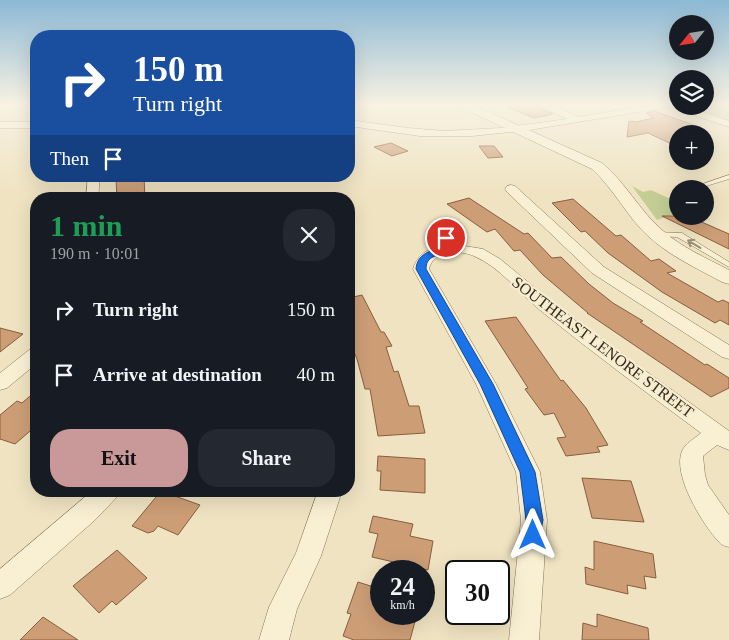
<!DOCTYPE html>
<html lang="en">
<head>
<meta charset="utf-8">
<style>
	:root { --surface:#171b24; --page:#242831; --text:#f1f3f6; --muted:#9ea1a6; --accent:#c99999 }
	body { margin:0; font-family:Georgia,serif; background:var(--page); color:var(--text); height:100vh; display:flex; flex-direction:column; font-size:19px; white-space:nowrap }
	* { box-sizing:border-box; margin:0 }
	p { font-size:16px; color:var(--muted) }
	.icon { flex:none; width:28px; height:28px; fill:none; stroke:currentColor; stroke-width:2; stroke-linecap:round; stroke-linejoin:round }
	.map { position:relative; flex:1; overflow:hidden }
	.panel { position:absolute; left:30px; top:192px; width:325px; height:305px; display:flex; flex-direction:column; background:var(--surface); border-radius:20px; box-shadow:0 5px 20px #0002 }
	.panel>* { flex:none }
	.top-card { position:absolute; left:30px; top:30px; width:325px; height:152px; border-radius:20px; box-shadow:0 5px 20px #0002; background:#1a4fa0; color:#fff; overflow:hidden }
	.needle { width:32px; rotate:240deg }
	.buttons { position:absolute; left:669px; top:15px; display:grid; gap:10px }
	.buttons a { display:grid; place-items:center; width:45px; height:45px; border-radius:50%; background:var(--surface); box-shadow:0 5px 20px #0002; font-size:25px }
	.speed { position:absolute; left:370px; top:560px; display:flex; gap:10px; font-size:25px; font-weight:700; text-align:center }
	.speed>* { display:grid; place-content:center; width:65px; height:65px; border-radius:50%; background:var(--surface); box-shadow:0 5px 20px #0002; line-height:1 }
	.speed small { font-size:12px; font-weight:400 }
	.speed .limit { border:2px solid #111; border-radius:8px; background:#fff; color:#111 }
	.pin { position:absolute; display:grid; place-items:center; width:42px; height:42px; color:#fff; margin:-21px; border:2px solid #fff; border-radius:50%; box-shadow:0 1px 5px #0007 }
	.me { position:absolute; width:55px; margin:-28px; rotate:0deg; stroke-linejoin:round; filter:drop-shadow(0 0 4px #0008) }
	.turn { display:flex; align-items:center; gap:18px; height:105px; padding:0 20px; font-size:22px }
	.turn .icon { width:65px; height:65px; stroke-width:2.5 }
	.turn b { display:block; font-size:35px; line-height:42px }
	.then { display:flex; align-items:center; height:48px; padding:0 20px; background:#0003; gap:10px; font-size:19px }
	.round { display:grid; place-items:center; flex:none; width:52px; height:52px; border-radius:20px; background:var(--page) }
	.head { display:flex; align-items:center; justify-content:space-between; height:85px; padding:0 20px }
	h1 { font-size:30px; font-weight:700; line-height:38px; color:#1e9e55 }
	.action { display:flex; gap:10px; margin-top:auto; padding:10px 20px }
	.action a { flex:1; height:58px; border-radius:20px; background:var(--accent); color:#111; font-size:20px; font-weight:700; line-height:58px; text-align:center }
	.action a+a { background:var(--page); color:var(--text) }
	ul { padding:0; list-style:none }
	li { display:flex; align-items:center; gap:15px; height:65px; padding:0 20px }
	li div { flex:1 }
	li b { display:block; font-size:19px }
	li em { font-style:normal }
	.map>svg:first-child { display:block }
	.green { fill:#c3cd94 }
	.building { fill:#cd9e76; stroke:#885e3d }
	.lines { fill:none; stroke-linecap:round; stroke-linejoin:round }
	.service-casing { stroke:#887458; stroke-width:1 }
	.minor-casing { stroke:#887458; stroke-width:1 }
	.tertiary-casing { stroke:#887458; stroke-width:1 }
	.service { fill:#f9f0d4; fill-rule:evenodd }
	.minor { fill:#f9f0d4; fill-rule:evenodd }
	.tertiary { fill:#f9f0d4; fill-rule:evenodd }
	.oneway { stroke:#988e78 }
	.route { fill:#1a73e8; stroke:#114b97 }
	.labels { text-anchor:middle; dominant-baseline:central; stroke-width:4.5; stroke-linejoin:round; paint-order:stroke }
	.street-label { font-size:16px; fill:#372b1d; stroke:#f6edd0 }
</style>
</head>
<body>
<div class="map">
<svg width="729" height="640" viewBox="0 0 729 640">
	<rect width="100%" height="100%" fill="#efe3c1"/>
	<g class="green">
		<path d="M705,104L729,105V121L686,106H705Z"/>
		<path d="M632,186L643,192L651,190L677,202V213L657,220Z"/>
	</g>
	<g class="building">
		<path d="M500,104H537L539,108L553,114L534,118Z"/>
		<path d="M655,111L665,115L700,127L678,133V147L648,133L627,137L629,121L636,122L653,118L646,113Z"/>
		<path d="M391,143L408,151L392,156L374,147Z"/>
		<path d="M479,146H494L503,157L488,158Z"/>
		<path d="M120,176H144L145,199H117L116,179L120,178Z"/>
		<path d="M469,198L524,234L528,233L552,258L561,257L589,284L613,303L643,321L640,322L705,365L707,364L729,378V388L711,397L587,313H588L543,275L520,250L514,251L495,229L487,232L447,204Z"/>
		<path d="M573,199L616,236L621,235L651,261L659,259L676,271L667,273L718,302L723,300L729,303V325L720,320L715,323L662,292L608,253L585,231L581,232L552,203Z"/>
		<path d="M662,216H688L729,234V249Z"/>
		<path d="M362,295L381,332H384L392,346L386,347L394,372L398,371L409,406H419L425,433L378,436L370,389H365L357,359L349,341V298Z"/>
		<path d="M516,317L561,381L563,380L586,408L608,445L597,447L600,452L566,456L557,438L566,437L554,413L544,415L525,389L528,388L485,321Z"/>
		<path d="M0,328L23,334L0,352Z"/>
		<path d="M36,391V426L15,444L0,439V415L17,401L22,403Z"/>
		<path d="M378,456L425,459V493L380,490L381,471H377Z"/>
		<path d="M582,478L631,481L644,522L592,518Z"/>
		<path d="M161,491L200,505L178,535L158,526L154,531L148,533L132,526Z"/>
		<path d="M373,516L413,524L410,536L433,541L428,570L372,557L378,534L369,532Z"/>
		<path d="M594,541L653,554L656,578L644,576L646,589L627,585L628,594L586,584L585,567L594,570Z"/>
		<path d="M117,550L147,578L116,605L112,601L99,613L73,586Z"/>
		<path d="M358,582L380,589L378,595L381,596V614H417L410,640H354L343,636L351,614L347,613Z"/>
		<path d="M597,614L648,628L649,640H582L583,623L597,627Z"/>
		<path d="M43,617L78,640H20Z"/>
	</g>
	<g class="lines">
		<defs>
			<g id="service">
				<path d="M729,175V179L703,187L700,185Z"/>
				<path d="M654,232L682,233L729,262V267L677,237L657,236L653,234Z"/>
			</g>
			<g id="minor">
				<path d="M539,104H550L579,117L655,104H677L678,106H685L729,121V127L669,107L529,130L472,136H420L349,126V120L408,128L444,131L501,128L567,119L540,106Z"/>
				<rect x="0" y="122" width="36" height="6"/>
				<path d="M88,176H100L98,199H86Z"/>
				<path d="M511,185L515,186L604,267L729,345V359L722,357L592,273L507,192L505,189L507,186Z"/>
				<path d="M453,244L483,249L500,259L572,318L729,431V450L717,445L703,456L705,475L708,485L729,515V547C725,546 721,545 719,542C703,525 672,475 682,451C685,444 695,438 701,433C647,393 593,353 541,311C519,293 500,267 474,256C458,249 433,251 429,269L496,384L540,472L547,520L539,640H509L521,520L516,472L476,384L413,269C419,250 435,246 453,244Z"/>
				<path d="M36,348V364L7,388L0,390V373L29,350Z"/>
				<path d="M92,491H120L116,498L95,520L10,595L0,599V569Z"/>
				<path d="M318,491H342L321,556L297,609L289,640H259L269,607L296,553Z"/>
			</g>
			<path id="tertiary" d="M457,104H471L602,163C626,183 639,210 662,230C681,247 706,258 729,270V284L722,282C698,269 670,256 649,237C627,217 615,190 592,169L458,106Z"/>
		</defs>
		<use href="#service" class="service-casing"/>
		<use href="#minor" class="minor-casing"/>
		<use href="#tertiary" class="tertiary-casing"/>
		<use href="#service" class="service"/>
		<use href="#minor" class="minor"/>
		<use href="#tertiary" class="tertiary"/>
	</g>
	<defs><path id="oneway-shaft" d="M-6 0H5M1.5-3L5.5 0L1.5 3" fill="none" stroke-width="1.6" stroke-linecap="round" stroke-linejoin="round" transform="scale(1.25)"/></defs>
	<use class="oneway" href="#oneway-shaft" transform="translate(694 244) rotate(-149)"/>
	<linearGradient id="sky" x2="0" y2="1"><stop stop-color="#8cb9d5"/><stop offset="0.54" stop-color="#f8f2e3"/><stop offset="1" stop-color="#f8f2e3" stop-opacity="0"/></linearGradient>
	<rect width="729" height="193" fill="url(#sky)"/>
	<path class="route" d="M446,235L451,238L454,249C444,257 426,252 426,269L493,384L535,472L543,520L539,540L533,542L527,540L525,535L526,520L520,472L480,384L416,269C417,254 431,250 444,247L441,238Z"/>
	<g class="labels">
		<g class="street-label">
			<text transform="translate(603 347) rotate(37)">SOUTHEAST LENORE STREET</text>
		</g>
	</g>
</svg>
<div class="buttons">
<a><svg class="needle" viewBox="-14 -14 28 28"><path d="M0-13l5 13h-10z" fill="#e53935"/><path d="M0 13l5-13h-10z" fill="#9ea1a6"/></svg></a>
<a><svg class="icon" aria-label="layers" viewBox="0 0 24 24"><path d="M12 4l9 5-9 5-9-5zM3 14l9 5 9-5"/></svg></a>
<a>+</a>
<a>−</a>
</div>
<div class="speed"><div>24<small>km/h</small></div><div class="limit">30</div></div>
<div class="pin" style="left:446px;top:238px;background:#d93025"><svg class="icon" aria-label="arrive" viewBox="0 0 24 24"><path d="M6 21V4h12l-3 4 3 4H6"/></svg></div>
<svg class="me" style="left:533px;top:535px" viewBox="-20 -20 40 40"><path d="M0-17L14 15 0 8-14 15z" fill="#1a73e8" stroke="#fff" stroke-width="4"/></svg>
<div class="top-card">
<div class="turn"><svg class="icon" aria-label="right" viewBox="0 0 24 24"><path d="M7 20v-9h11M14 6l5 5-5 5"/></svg><div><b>150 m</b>Turn right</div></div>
<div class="then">Then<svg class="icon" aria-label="arrive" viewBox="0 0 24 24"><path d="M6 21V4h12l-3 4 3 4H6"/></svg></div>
</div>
<section class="panel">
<div class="head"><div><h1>1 min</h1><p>190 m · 10:01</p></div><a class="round"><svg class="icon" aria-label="close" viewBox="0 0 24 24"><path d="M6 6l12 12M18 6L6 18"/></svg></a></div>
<ul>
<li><svg class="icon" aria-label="right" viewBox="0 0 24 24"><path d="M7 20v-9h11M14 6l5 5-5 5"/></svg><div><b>Turn right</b></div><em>150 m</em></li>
<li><svg class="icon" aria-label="arrive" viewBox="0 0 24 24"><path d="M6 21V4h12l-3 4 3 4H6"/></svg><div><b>Arrive at destination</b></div><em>40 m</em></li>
</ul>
<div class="action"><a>Exit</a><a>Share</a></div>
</section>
</div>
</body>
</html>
